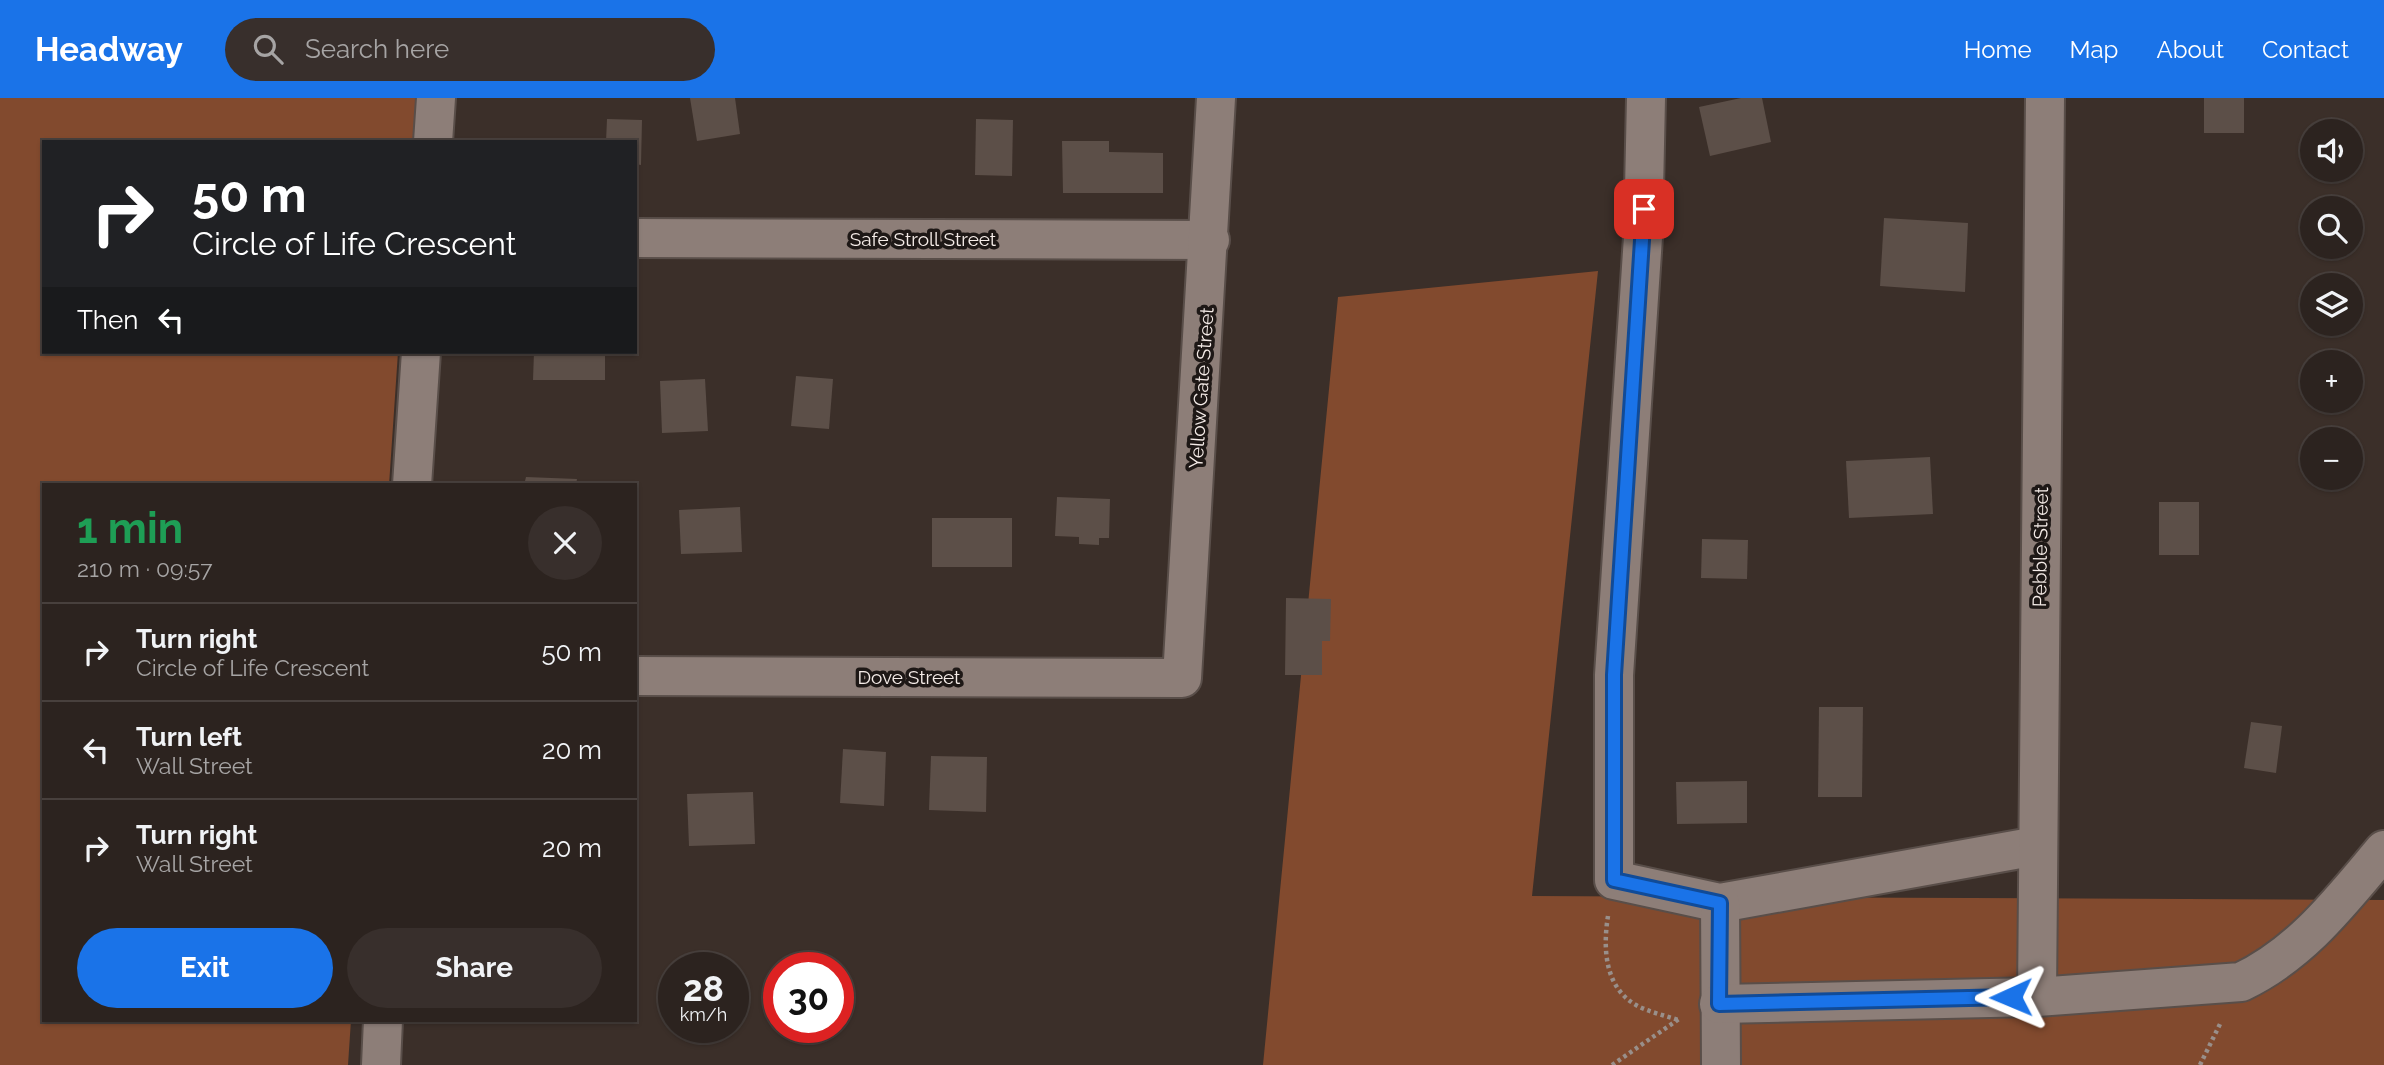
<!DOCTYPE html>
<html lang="en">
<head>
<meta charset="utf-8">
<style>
	:root { --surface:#2c231f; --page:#382f2c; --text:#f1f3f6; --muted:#a6a4a4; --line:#48403d; --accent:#1a73e8 }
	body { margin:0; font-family:Raleway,sans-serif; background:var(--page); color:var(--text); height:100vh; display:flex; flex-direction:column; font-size:26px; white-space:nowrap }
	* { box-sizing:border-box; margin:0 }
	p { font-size:23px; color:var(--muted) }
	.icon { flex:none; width:38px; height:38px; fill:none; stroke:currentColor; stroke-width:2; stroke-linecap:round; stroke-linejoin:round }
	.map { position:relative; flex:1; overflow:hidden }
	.drawer { position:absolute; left:42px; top:385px; width:595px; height:539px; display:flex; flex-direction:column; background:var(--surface); border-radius:0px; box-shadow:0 2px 5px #0004,0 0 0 2px var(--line) }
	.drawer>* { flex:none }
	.guide { position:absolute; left:42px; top:42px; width:595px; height:214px; border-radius:0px; box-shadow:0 2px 5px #0004,0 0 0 2px var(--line); background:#202124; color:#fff; overflow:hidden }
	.tools { position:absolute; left:2300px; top:21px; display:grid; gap:14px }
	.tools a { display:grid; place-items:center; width:63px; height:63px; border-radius:50%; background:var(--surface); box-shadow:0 2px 5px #0004,0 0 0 2px var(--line); font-size:35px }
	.speed { position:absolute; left:658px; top:854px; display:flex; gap:14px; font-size:35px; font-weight:700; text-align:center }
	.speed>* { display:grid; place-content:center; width:91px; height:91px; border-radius:50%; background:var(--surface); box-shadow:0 2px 5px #0004,0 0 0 2px var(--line); line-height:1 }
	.speed small { font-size:18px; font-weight:400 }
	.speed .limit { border:10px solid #d22; background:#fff; color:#111 }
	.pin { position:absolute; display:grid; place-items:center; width:60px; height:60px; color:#fff; margin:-30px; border-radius:14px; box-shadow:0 4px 10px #0006 }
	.me { position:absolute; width:77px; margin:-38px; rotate:269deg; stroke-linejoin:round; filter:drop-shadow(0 0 5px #0008) }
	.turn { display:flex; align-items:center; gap:24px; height:147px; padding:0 35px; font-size:32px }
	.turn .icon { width:91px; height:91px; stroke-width:2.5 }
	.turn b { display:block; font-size:49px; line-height:60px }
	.then { display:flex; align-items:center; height:66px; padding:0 35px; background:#0003; gap:14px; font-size:26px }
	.round { display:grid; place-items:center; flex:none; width:74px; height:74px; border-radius:37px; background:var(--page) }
	.overview { display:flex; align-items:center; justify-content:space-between; height:119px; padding:0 35px }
	h1 { font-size:42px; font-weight:700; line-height:52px; color:#1e9e55 }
	.button { display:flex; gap:14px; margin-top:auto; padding:14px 35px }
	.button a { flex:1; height:80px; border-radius:42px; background:var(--accent); color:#fff; font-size:28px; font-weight:700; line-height:80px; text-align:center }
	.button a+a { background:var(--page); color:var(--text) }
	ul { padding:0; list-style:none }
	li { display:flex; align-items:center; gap:21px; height:98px; padding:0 35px; border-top:2px solid var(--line) }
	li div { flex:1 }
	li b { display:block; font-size:26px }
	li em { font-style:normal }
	header { display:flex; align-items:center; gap:42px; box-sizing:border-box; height:98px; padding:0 35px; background:var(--accent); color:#fff }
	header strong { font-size:33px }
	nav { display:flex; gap:38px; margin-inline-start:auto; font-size:24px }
	.search { width:490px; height:63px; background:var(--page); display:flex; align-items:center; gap:18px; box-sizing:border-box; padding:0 24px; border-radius:38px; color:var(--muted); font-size:26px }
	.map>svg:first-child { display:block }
	.green { fill:#824a2e }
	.building { fill:#5c4f48 }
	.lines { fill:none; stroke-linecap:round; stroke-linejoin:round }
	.street-casing { stroke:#594e49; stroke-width:42 }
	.path { stroke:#998f8a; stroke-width:4.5; stroke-dasharray:3.5 3.5; stroke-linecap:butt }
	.street { stroke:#8d7e78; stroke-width:38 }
	.route-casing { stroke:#114b97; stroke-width:18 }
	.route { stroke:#1a73e8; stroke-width:12 }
	.labels { text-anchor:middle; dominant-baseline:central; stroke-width:7; stroke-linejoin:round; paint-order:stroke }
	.street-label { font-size:19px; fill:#f5ece8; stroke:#1e1816 }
</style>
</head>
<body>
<header>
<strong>Headway</strong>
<div class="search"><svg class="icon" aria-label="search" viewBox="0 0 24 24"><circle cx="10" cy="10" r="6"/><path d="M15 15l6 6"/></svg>Search here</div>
<nav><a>Home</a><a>Map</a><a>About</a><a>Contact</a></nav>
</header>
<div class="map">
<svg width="2384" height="967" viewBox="0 0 2384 967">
	<rect width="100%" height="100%" fill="#3b2f29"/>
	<g class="green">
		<path d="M0,0H416L413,44H44V254H398L389,387H44V922H351L348,967H0Z"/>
		<path d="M1598,173L1532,798L2384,802V967H1263L1338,199Z"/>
	</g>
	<g class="building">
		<path d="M690,0H735L740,36L697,43Z"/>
		<path d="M1741,0H1762L1771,44L1710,58L1699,9Z"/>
		<rect x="2204" y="0" width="40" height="35"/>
		<path d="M607,21L642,22L641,67L635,66V44H606Z"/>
		<path d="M976,21L1013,22L1012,78L975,77Z"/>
		<path d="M1062,43H1109V54L1163,55V95H1063Z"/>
		<path d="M1884,120L1968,125L1965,194L1880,188Z"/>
		<path d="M534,254H605V282H533Z"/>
		<path d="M796,278L833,281L829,331L791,328Z"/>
		<path d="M705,281L708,333L662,335L660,283Z"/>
		<path d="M1930,359L1933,416L1849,420L1846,363Z"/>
		<path d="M526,379L577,381L576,387H524Z"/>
		<path d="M1057,399L1110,401L1109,440H1099V447L1079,446V439L1055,438Z"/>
		<rect x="2159" y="404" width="40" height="53"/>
		<path d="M740,409L742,454L681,456L679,412Z"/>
		<rect x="932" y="420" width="80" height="49"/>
		<path d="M1702,441L1748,442L1747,481L1701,480Z"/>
		<path d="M1286,500L1331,501L1330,543H1322V577H1285Z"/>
		<path d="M1819,609H1863L1862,699H1818Z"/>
		<path d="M2251,624L2282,628L2276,675L2244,670Z"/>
		<path d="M843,651L886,654L884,708L840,705Z"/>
		<path d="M931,658L987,659L986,714L929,712Z"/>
		<path d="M1747,683V725L1677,726L1676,684Z"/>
		<path d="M753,694L755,746L689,748L687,696Z"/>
	</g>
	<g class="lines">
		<defs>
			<g id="street">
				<path d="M1646,0L1643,139L1614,577V782L1720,805L2037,748"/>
				<path d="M433,44L436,0"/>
				<path d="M635,140L1210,142"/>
				<path d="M412,387L421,254"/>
				<path d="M635,578L1182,580L1216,0"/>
				<path d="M1720,805L1721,967"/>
				<path d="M2037,899L2045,0"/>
				<path d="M1719,906L2037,899L2241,884C2302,855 2341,803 2384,752"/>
				<path d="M381,967L383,922"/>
			</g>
		</defs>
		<use href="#street" class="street-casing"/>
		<g class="path">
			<path d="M1608,818C1603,849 1604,889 1636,907C1648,914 1664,917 1678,922"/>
			<path d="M1612,967L1679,921"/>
			<path d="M2200,967L2221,924"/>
		</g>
		<use href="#street" class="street"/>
	</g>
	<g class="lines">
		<defs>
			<path id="route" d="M1644,111L1614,577V782L1720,805L1719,906L2011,899"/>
		</defs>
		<use href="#route" class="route-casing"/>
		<use href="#route" class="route"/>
	</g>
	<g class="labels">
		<g class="street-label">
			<text x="923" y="141">Safe Stroll Street</text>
			<text transform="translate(1201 290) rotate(-86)">Yellow Gate Street</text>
			<text transform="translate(2040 449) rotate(-89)">Pebble Street</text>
			<text x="909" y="579">Dove Street</text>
		</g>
	</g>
</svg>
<div class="tools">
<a><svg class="icon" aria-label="sound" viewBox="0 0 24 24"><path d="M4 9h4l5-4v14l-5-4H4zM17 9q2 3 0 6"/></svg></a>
<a><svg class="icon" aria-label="search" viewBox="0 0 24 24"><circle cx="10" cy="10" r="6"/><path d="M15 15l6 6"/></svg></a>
<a><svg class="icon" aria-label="layers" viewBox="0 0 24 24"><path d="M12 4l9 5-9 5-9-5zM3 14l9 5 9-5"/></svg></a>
<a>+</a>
<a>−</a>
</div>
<div class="speed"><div>28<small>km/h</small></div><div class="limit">30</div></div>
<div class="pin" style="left:1644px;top:111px;background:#d93025"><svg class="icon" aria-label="arrive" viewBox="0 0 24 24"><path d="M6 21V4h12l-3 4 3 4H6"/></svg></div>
<svg class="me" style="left:2011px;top:899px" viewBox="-20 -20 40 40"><path d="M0-17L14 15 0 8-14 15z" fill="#1a73e8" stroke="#fff" stroke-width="4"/></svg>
<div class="guide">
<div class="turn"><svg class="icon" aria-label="right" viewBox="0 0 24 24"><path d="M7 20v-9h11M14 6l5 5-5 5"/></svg><div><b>50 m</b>Circle of Life Crescent</div></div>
<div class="then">Then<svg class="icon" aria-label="left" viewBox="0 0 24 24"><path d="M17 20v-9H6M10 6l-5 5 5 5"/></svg></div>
</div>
<section class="drawer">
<div class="overview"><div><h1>1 min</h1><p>210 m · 09:57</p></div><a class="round"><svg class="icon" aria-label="close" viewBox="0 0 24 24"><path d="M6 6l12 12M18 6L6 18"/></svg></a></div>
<ul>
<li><svg class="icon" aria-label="right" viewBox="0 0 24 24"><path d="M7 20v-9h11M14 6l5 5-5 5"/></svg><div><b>Turn right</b><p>Circle of Life Crescent</p></div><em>50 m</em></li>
<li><svg class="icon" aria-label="left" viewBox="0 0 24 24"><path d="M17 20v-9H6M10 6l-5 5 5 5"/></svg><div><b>Turn left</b><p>Wall Street</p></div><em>20 m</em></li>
<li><svg class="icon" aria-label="right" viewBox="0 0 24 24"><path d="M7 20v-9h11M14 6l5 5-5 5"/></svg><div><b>Turn right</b><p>Wall Street</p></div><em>20 m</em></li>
</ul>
<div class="button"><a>Exit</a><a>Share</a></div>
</section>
</div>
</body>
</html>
